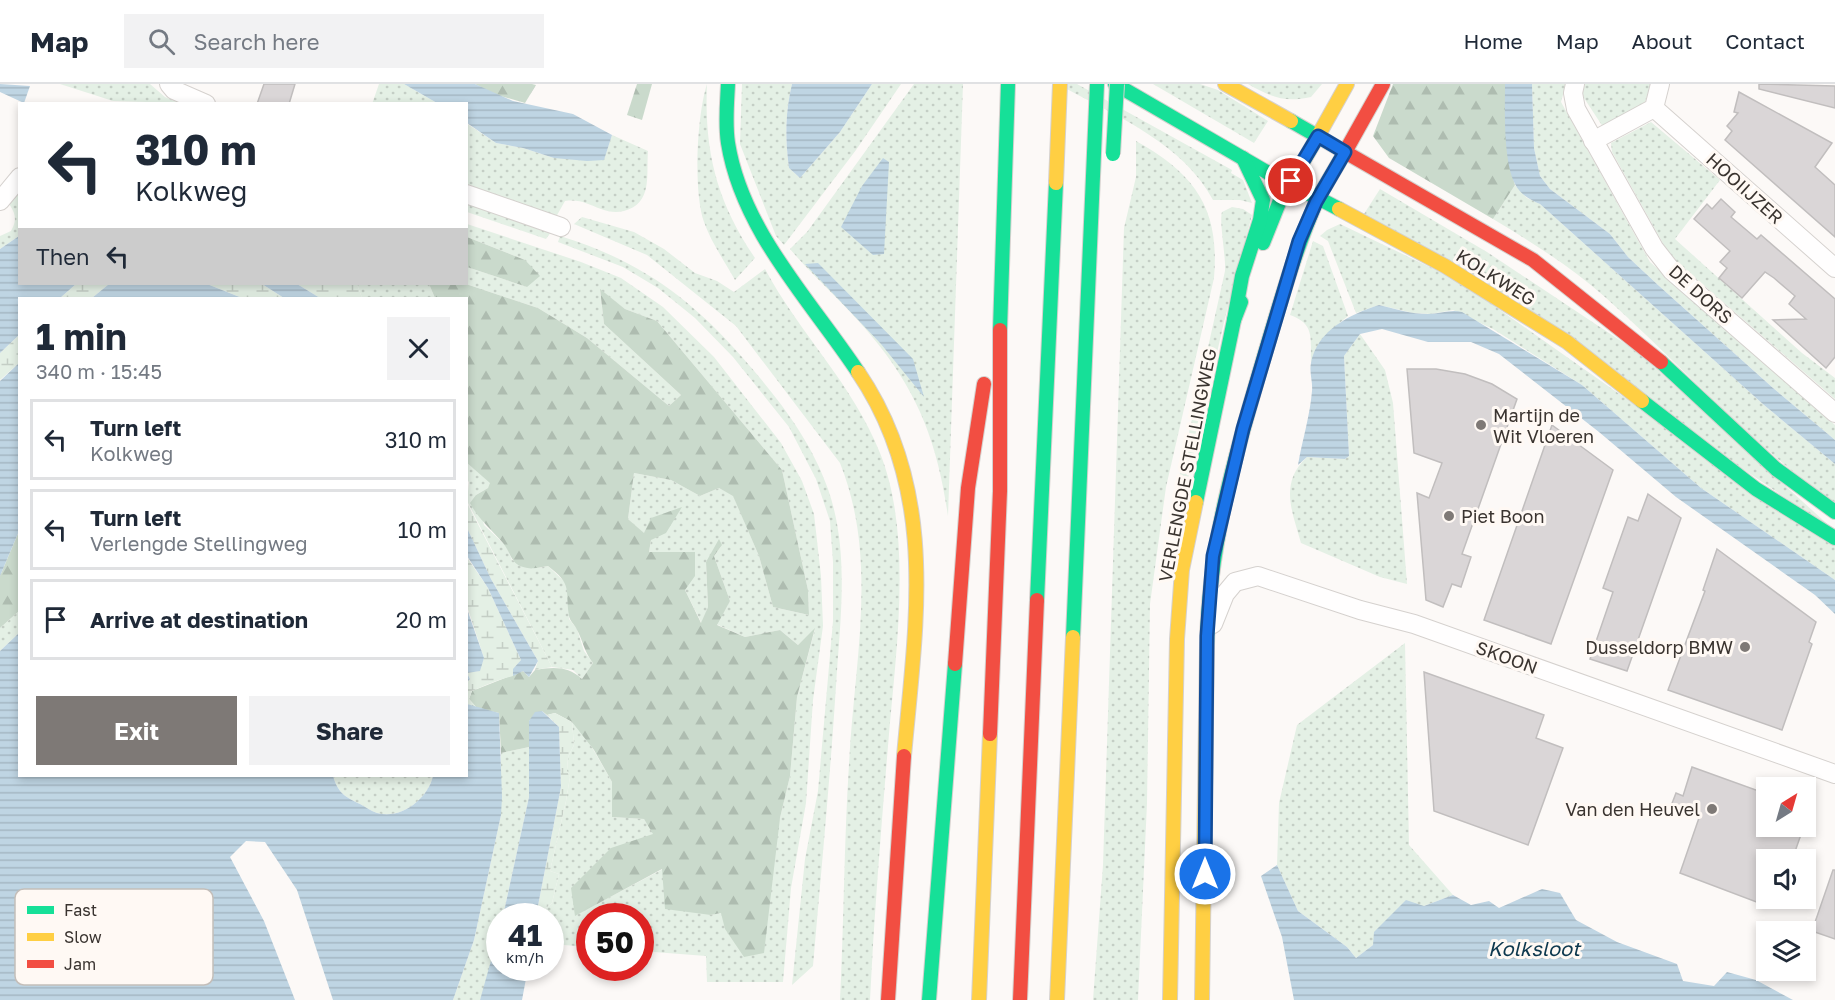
<!DOCTYPE html>
<html lang="en">
<head>
<meta charset="utf-8">
<style>
	:root { --surface:#fff; --page:#f2f2f3; --text:#1f2937; --muted:#747a83; --line:#e0e1e3; --accent:#7e7976 }
	body { margin:0; font-family:"Golos Text",sans-serif; background:var(--page); color:var(--text); height:100vh; display:flex; flex-direction:column; font-size:22px; white-space:nowrap }
	* { box-sizing:border-box; margin:0 }
	p { font-size:20px; color:var(--muted) }
	.icon { flex:none; width:33px; height:33px; fill:none; stroke:currentColor; stroke-width:2; stroke-linecap:round; stroke-linejoin:round }
	.map { position:relative; flex:1; overflow:hidden }
	.details { position:absolute; left:18px; top:213px; width:450px; height:480px; display:flex; flex-direction:column; background:var(--surface); border-radius:0px; box-shadow:0 3px 9px #0003 }
	.details>* { flex:none }
	.hud { position:absolute; left:18px; top:18px; width:450px; height:183px; border-radius:0px; box-shadow:0 3px 9px #0003; background:#fff; color:var(--text); overflow:hidden }
	.needle { width:39px; rotate:37deg }
	.tools { position:absolute; left:1756px; top:693px; display:grid; gap:12px }
	.tools a { display:grid; place-items:center; width:60px; height:60px; border-radius:0px; background:var(--surface); box-shadow:0 3px 9px #0003; font-size:30px }
	.speed { position:absolute; left:486px; top:819px; display:flex; gap:12px; font-size:30px; font-weight:700; text-align:center }
	.speed>* { display:grid; place-content:center; width:78px; height:78px; border-radius:50%; background:var(--surface); box-shadow:0 3px 9px #0003; line-height:1 }
	.speed small { font-size:15px; font-weight:400 }
	.speed .limit { border:9px solid #d22; background:#fff; color:#111 }
	.pin { position:absolute; display:grid; place-items:center; width:51px; height:51px; color:#fff; margin:-26px; border:3px solid #fff; border-radius:50%; box-shadow:0 2px 6px #0007 }
	.me { position:absolute; width:66px; margin:-33px; rotate:0deg; stroke-linejoin:round; filter:drop-shadow(0 0 4px #0008) }
	.turn { display:flex; align-items:center; gap:21px; height:126px; padding:0 18px; font-size:27px }
	.turn .icon { width:78px; height:78px; stroke-width:2.5 }
	.turn b { display:block; font-size:42px; line-height:51px }
	.then { display:flex; align-items:center; height:57px; padding:0 18px; background:#0003; gap:12px; font-size:22px }
	.round { display:grid; place-items:center; flex:none; width:63px; height:63px; border-radius:0px; background:var(--page) }
	.headline { display:flex; align-items:center; justify-content:space-between; height:102px; padding:0 18px }
	h1 { font-size:36px; font-weight:700; line-height:45px }
	.button { display:flex; gap:12px; margin-top:auto; padding:12px 18px }
	.button a { flex:1; height:69px; border-radius:0px; background:var(--accent); color:#fff; font-size:24px; font-weight:700; line-height:69px; text-align:center }
	.button a+a { background:var(--page); color:var(--text) }
	ul { padding:0; list-style:none }
	li { display:flex; align-items:center; gap:18px; height:81px; margin:0 12px 9px; padding:0 6px; border:3px solid var(--line); border-radius:0px }
	li div { flex:1 }
	li b { display:block; font-size:22px }
	li em { font-style:normal }
	header { display:flex; align-items:center; gap:36px; box-sizing:border-box; height:84px; padding:0 30px; background:var(--surface); border-bottom:2px solid var(--line) }
	header strong { font-size:28px }
	nav { display:flex; gap:33px; margin-inline-start:auto; font-size:21px }
	.search { width:420px; height:54px; background:var(--page); display:flex; align-items:center; gap:15px; box-sizing:border-box; padding:0 21px; border-radius:0px; color:var(--muted); font-size:22px }
	.map>svg:first-child { display:block }
	.grass { fill:url(#grass-dots) }
	.forest { fill:url(#forest-firs) }
	.wetland { fill:url(#wetland-marsh) }
	.water { fill:url(#water-rules) }
	.building { fill:#dad6d7; stroke:#c1bebe; stroke-width:1.5 }
	.lines { fill:none; stroke-linecap:round; stroke-linejoin:round }
	.street-casing { stroke:#d5d1ce; stroke-width:20 }
	.fast-casing { stroke:#d5d1ce; stroke-width:16 }
	.slow-casing { stroke:#d5d1ce; stroke-width:16 }
	.jam-casing { stroke:#d5d1ce; stroke-width:16 }
	.street { stroke:#fffefe; stroke-width:18 }
	.fast { stroke:#16e098; stroke-width:14 }
	.slow { stroke:#ffcf43; stroke-width:14 }
	.jam { stroke:#f24e42; stroke-width:14 }
	.fast-bridge-casing { stroke:#d5d1ce; stroke-width:16; stroke-linecap:butt }
	.fast-bridge { stroke:#16e098; stroke-width:14 }
	.route-casing { stroke:#114b97; stroke-width:15 }
	.route { stroke:#1a73e8; stroke-width:10 }
	.poi-dot { fill:#7e7976; stroke:#fff9f4; stroke-width:2 }
	.labels { text-anchor:middle; dominant-baseline:central; stroke-width:6; stroke-linejoin:round; paint-order:stroke }
	.street-label { font-size:18px; fill:#3a3430; stroke:#fff9f4 }
	.poi-label { font-size:18px; fill:#3a3430; stroke:#fff9f4; text-anchor:start }
	.water-label { font-size:20px; font-style:italic; fill:#0d384e; stroke:#fff9f4 }
	.key { fill:#fff9f4; stroke:#c4beb9; stroke-width:1.5 }
	.key-label { font-size:16px; fill:#3a3430 }
</style>
</head>
<body>
<header>
<strong>Map</strong>
<div class="search"><svg class="icon" aria-label="search" viewBox="0 0 24 24"><circle cx="10" cy="10" r="6"/><path d="M15 15l6 6"/></svg>Search here</div>
<nav><a>Home</a><a>Map</a><a>About</a><a>Contact</a></nav>
</header>
<div class="map">
<svg width="1835" height="916" viewBox="0 0 1835 916">
	<defs>
		<pattern id="grass-dots" width="8" height="8" patternUnits="userSpaceOnUse" patternTransform="scale(1.5)"><rect width="8" height="8" fill="#e4f0e5"/><path d="M2 2h.1M6 6h.1" fill="none" stroke="#c4cec5" stroke-width="1.8" stroke-linecap="round"/></pattern>
		<pattern id="forest-firs" width="22" height="20" patternUnits="userSpaceOnUse" patternTransform="scale(1.5)"><rect width="22" height="20" fill="#cadacc"/><path d="M5 1l3.5 6h-7zM16 11l3.5 6h-7z" fill="#aebcb0"/></pattern>
		<pattern id="wetland-marsh" width="20" height="14" patternUnits="userSpaceOnUse" patternTransform="scale(1.5)"><rect width="20" height="14" fill="#e4f0e5"/><path d="M1 5h8M5 5V1M11 12h8M15 12V8" fill="none" stroke="#c4cec5"/></pattern>
		<pattern id="water-rules" width="6" height="5" patternUnits="userSpaceOnUse" patternTransform="scale(1.5)"><rect width="6" height="5" fill="#bfd5e3"/><path d="M0 2.5h6" fill="none" stroke="#a5b7c3"/></pattern>
	</defs>
	<rect width="100%" height="100%" fill="#fcf9f7"/>
	<g class="grass">
		<path d="M60,0H150L165,13L179,19L113,17Z"/>
		<path d="M379,0H404L437,19L372,20Z"/>
		<path d="M707,0C704,68 717,118 755,174L735,196C725,178 711,158 704,138C693,107 697,31 707,0Z"/>
		<path d="M742,0H792C785,29 785,55 789,84L800,94L840,48L872,0H901L856,66L784,161L776,152L740,60Z"/>
		<path d="M914,0H963L948,432C938,364 921,314 878,260C852,226 818,198 790,165L807,148Z"/>
		<path d="M1068,0H1077L1232,86L1231,89L1243,96L1252,119L1240,116H1213C1183,60 1120,34 1067,5Z"/>
		<path d="M1153,0H1200L1218,6L1268,37L1254,59Z"/>
		<path d="M1248,0H1322L1311,13C1284,19 1271,13 1248,0Z"/>
		<path d="M1532,0H1566L1561,18L1650,178L1835,341V356L1773,304L1658,201L1628,173L1610,150L1550,105L1540,92L1534,64Z"/>
		<path d="M1585,0H1651L1643,24L1603,43L1582,11Z"/>
		<path d="M1651,38L1720,96L1675,155L1802,269L1835,294V315L1670,172L1612,68L1611,59Z"/>
		<path d="M466,39L496,59L523,64L554,74L604,75L612,51L648,67C646,92 653,119 624,127C616,129 609,128 601,125C587,120 581,115 565,117L556,133L467,103Z"/>
		<path d="M1136,57C1195,90 1220,124 1214,194L1166,403L1150,520L1147,719L1138,916H1093L1103,781L1124,144L1136,93Z"/>
		<path d="M19,101V152L0,165V152L11,147C18,135 15,129 8,118Z"/>
		<path d="M1515,101L1527,114L1540,120L1764,321L1835,380V420C1751,360 1682,282 1605,213C1571,183 1533,159 1493,135Z"/>
		<path d="M1380,105L1487,168L1639,269L1835,447L1364,130Z"/>
		<path d="M467,119L551,148L546,155L467,128Z"/>
		<path d="M1232,123L1243,125L1252,131L1224,238L1185,409L1176,407L1225,187C1226,172 1219,138 1222,128Z"/>
		<path d="M582,133L634,148L664,165L695,189L717,197L734,208L765,185C799,249 853,300 880,369C914,454 895,573 888,662C881,747 874,831 870,916H840C844,837 844,759 849,680C854,579 879,476 840,379L736,242L647,171L574,140Z"/>
		<path d="M467,140L581,178L621,194L663,223L714,273L781,359L802,397L814,430L821,492L823,542L813,616L806,719L791,804L783,898H707L706,872L641,867L640,832H590L589,863L551,860L550,832H537L552,819L559,790L550,787L566,717L570,693L567,687L568,673L574,661L572,638L586,653L612,698V733L644,735L655,750L576,831L663,785L711,831L721,829L780,734L790,692L797,613L815,545L798,561L780,546L745,553L716,540L730,517L714,472L722,461L706,478L708,523L702,540L685,506L649,468L651,456L628,435L634,389L671,396L700,412L719,404L733,411L759,472L773,523L809,531L808,506L782,386L657,237L625,225L600,206L604,240L681,311L669,322L587,254L538,224L466,200L467,183L527,203L525,176L467,153Z"/>
		<path d="M1340,140L1459,197L1835,462V496L1701,404L1582,301L1493,245L1453,226L1431,230L1413,229L1379,221L1356,229L1328,157L1320,152L1327,146Z"/>
		<path d="M560,152C636,175 690,213 742,273C777,313 810,354 828,405C850,468 840,536 836,602C830,696 821,789 813,882L792,901L805,775L818,707L833,537V478L830,437L816,395L789,343L733,273L695,234L658,204L623,183L558,158Z"/>
		<path d="M1313,157L1323,162L1348,232C1331,245 1320,260 1311,279C1310,256 1316,240 1290,231Z"/>
		<path d="M357,200H429L435,214H362Z"/>
		<path d="M1360,250L1385,286L1393,319L1407,500L1380,493L1301,459C1292,427 1279,399 1307,373L1345,375L1349,372L1344,272Z"/>
		<path d="M467,379L491,399L488,404L476,411L484,441L506,462L512,476L539,484L548,482L568,501L569,535L577,545L584,567L593,579L582,595L573,586L552,583L467,417L469,398L467,396Z"/>
		<path d="M19,527V549L0,567V544Z"/>
		<path d="M1405,559L1409,761L1453,811L1424,822L1356,874L1347,863L1298,827L1277,781L1279,719L1297,641Z"/>
		<path d="M529,663V713L503,832H500C499,862 490,889 480,916H453L474,856L501,731V669Z"/>
		<path d="M333,692H433C428,714 402,736 377,729C371,727 366,723 360,720C345,713 338,709 333,692Z"/>
	</g>
	<g class="forest">
		<path d="M475,0H532L536,1L525,19L494,10Z"/>
		<path d="M637,0H652L642,36L627,31Z"/>
		<path d="M1393,0H1505L1510,83L1515,101L1493,135L1389,74L1373,52Z"/>
		<path d="M467,153L525,176L540,192L527,203L467,183Z"/>
		<path d="M429,200H466L538,224L587,254L669,322L681,311L604,240L600,205L625,225L657,237L782,386L808,506L809,531L773,523L759,472L733,412L719,404L700,412L671,396L634,389L628,435L644,449L651,434L682,423L666,449L651,456L649,468H695V492L685,506L701,539L708,523L706,478L719,455L722,461L714,472L730,517L717,541L745,553L780,546L798,561L815,544L797,613L790,692L780,734L764,869L744,873L725,845L721,829L711,831L665,825L662,785L575,832L571,804L611,764L653,750L644,735L612,733V698L594,666L572,638L555,629L547,631L542,627L529,637V663L501,669L499,629L477,624L469,615L472,607L523,587L529,593L535,586C553,583 568,582 582,595L593,579C584,568 583,556 576,544C574,540 570,537 569,532C565,505 573,501 548,482C539,484 530,486 520,482C510,477 510,467 503,459C491,445 479,436 470,419L476,411L488,404L490,399L467,379L466,214H435Z"/>
		<path d="M19,447V527L0,544V492Z"/>
	</g>
	<g class="wetland">
		<path d="M76,200H109L92,214H60Z"/>
		<path d="M207,200H262L284,214H242Z"/>
		<path d="M297,200H357L362,214H320Z"/>
		<path d="M19,251V279L0,296V269Z"/>
		<path d="M466,417L552,583L535,586L538,577L491,495L467,444Z"/>
		<path d="M466,472L488,504L521,576L514,585L513,592C497,596 486,601 472,607L469,615L477,624L467,620V598L470,595L467,589L479,587L484,574L467,522Z"/>
		<path d="M555,629L572,638L574,661L568,673L567,687L570,693L566,717L550,787L559,790L552,819L536,832L561,703L559,643L547,631Z"/>
	</g>
	<g class="water">
		<path d="M0,0L30,2L24,19L0,8Z"/>
		<path d="M404,0H475L513,17L573,30L612,51L604,76L587,77L554,74L523,64L496,59L467,39L466,20L437,19Z"/>
		<path d="M792,0H872L840,48L800,94L789,84C785,55 785,29 792,0Z"/>
		<path d="M1505,0H1532L1534,64L1540,92L1550,105L1610,150L1628,173L1658,201L1773,304L1835,356V380L1764,321L1540,120C1530,116 1520,110 1515,100C1503,76 1505,27 1505,0Z"/>
		<path d="M883,74L889,78L884,170L873,171L841,143L862,102Z"/>
		<path d="M19,152L20,200H76L60,214H20L19,251L0,269V165Z"/>
		<path d="M818,179L913,275L924,313L881,260L805,180Z"/>
		<path d="M109,200H207L242,214H92Z"/>
		<path d="M262,200H297L320,214H284Z"/>
		<path d="M1379,221C1395,225 1411,230 1428,230C1440,230 1450,225 1462,228L1582,301L1701,404L1835,496V530L1815,511L1676,413L1599,348L1499,270L1471,258H1428L1382,245L1360,250L1344,272L1349,372L1345,375L1307,373L1298,381C1302,357 1310,332 1312,307C1313,298 1309,288 1311,279C1317,246 1351,230 1379,221Z"/>
		<path d="M19,279V447L0,492V297Z"/>
		<path d="M467,444L491,495L538,577L529,593L523,587L513,592V585L521,576L488,504L467,472Z"/>
		<path d="M466,522L484,574L480,587L467,589L470,595L467,598Z"/>
		<path d="M19,549L20,692H333C338,709 345,713 360,720C366,723 371,727 377,729C402,736 428,714 433,692H466L467,620L499,629L502,713L501,731L474,856L453,916H333L297,806L265,758L246,757L230,773L264,837L295,916H0V567Z"/>
		<path d="M542,627L559,643L561,703L536,832H503L529,713V637L535,628Z"/>
		<path d="M1277,781L1298,827L1347,863L1356,874L1373,861L1374,848L1406,816L1424,822L1453,811L1471,821L1489,817L1499,824L1542,805L1560,809L1576,836L1617,858L1677,880L1683,897L1714,902L1727,888L1756,896L1793,916H1294L1282,853L1261,792Z"/>
		<path d="M499,848L500,884H528L522,916H480Z"/>
	</g>
	<g class="building">
		<path d="M264,0H295L289,20H257Z"/>
		<path d="M1759,0L1835,2V24L1759,5Z"/>
		<path d="M1739,8L1832,59L1815,83L1835,101V153L1725,56L1732,47L1727,42L1738,29L1734,28Z"/>
		<path d="M1721,115L1735,128L1731,133L1757,155L1761,151L1835,215V273L1826,284L1773,236L1806,235L1789,220L1795,212L1774,194L1765,188L1742,214L1719,194L1727,184L1720,178L1730,167L1694,135L1707,120L1712,125Z"/>
		<path d="M1407,285H1436L1465,290L1492,300L1517,315L1462,470L1471,473L1461,503L1452,500L1443,523L1426,516L1417,409L1429,414L1442,379L1414,369Z"/>
		<path d="M1552,341L1613,386L1551,560L1484,536Z"/>
		<path d="M1648,410L1681,434L1627,587L1590,575L1613,508L1603,504L1628,433L1638,437Z"/>
		<path d="M1717,465L1816,538L1809,558L1812,560L1782,646L1668,606L1705,507L1703,506Z"/>
		<path d="M1424,588L1544,631L1536,654L1563,664L1528,761L1434,727Z"/>
		<path d="M1692,683L1767,710V742H1804L1792,776H1767V822L1680,789L1700,731L1671,722L1676,709L1683,712Z"/>
		<path d="M1833,786H1835V855L1812,847Z"/>
	</g>
	<g class="lines">
		<defs>
			<g id="street">
				<path d="M169,0L174,6L206,20"/>
				<path d="M1575,0L1573,9L1576,25L1654,164L1672,187L1835,329"/>
				<path d="M1654,24L1835,184"/>
				<path d="M1593,57L1654,24L1660,0"/>
				<path d="M466,110L561,143"/>
				<path d="M0,117L20,93"/>
				<path d="M1213,540L1225,510L1235,498L1258,492L1360,526L1414,540L1835,690"/>
			</g>
			<g id="fast">
				<path d="M728,0C727,20 725,40 728,59C742,147 811,217 858,288"/>
				<path d="M1115,0L1289,101L1318,114L1345,68L1291,37"/>
				<path d="M1263,159L1279,119L1318,52"/>
				<path d="M1234,236L1242,192L1260,136L1263,116L1243,74"/>
				<path d="M1000,246L1008,0"/>
				<path d="M1661,278L1776,385L1835,428"/>
				<path d="M1642,317L1756,405L1835,454"/>
				<path d="M1196,418L1234,236L1241,218"/>
				<path d="M1037,516L1056,99"/>
				<path d="M1073,553L1097,0"/>
				<path d="M1207,562C1208,463 1236,368 1264,273C1280,219 1295,166 1318,114L1339,125"/>
				<path d="M929,916L955,580"/>
			</g>
			<g id="slow">
				<path d="M1225,0L1291,37"/>
				<path d="M1318,52L1347,0"/>
				<path d="M1056,99L1060,0"/>
				<path d="M1339,125L1445,182L1567,258L1642,317"/>
				<path d="M858,288C939,407 916,538 904,672"/>
				<path d="M979,916L990,650"/>
				<path d="M1057,916L1073,553"/>
				<path d="M1170,916L1177,555L1182,486L1196,418"/>
				<path d="M1202,916L1207,562"/>
			</g>
			<g id="jam">
				<path d="M1345,68L1533,176L1661,278"/>
				<path d="M1345,68L1383,0"/>
				<path d="M955,580L968,404L984,300"/>
				<path d="M990,650L1000,407V246"/>
				<path d="M888,916L904,672"/>
				<path d="M1020,916L1037,516"/>
			</g>
		</defs>
		<use href="#street" class="street-casing"/>
		<use href="#fast" class="fast-casing"/>
		<use href="#slow" class="slow-casing"/>
		<use href="#jam" class="jam-casing"/>
		<use href="#street" class="street"/>
		<use href="#fast" class="fast"/>
		<use href="#slow" class="slow"/>
		<use href="#jam" class="jam"/>
		<defs>
			<path id="fast-bridge" d="M1113,70L1117,0"/>
		</defs>
		<use href="#fast-bridge" class="fast-bridge-casing"/>
		<use href="#fast-bridge" class="fast-bridge"/>
	</g>
	<g class="lines">
		<defs>
			<path id="route" d="M1205,790L1207,552L1213,472L1243,345L1299,157L1316,118L1345,68L1318,52L1291,97"/>
		</defs>
		<use href="#route" class="route-casing"/>
		<use href="#route" class="route"/>
	</g>
	<g class="poi-dot">
		<circle cx="1481" cy="341" r="6"/>
		<circle cx="1449" cy="432" r="6"/>
		<circle cx="1745" cy="563" r="6"/>
		<circle cx="1712" cy="725" r="6"/>
	</g>
	<g class="labels">
		<g class="street-label">
			<text transform="translate(1745 104) rotate(42)">HOOIIJZER</text>
			<text transform="translate(1496 193) rotate(32)">KOLKWEG</text>
			<text transform="translate(1701 210) rotate(42)">DE DORS</text>
			<text transform="translate(1187 381) rotate(-79)">VERLENGDE STELLINGWEG</text>
			<text transform="translate(1507 573) rotate(20)">SKOON</text>
		</g>
		<g class="poi-label">
			<text x="1493" y="331">Martijn de<tspan x="1493" dy="21">Wit Vloeren</tspan></text>
			<text x="1461" y="432">Piet Boon</text>
			<text x="1733" y="563" text-anchor="end">Dusseldorp BMW</text>
			<text x="1700" y="725" text-anchor="end">Van den Heuvel</text>
		</g>
		<g class="water-label">
			<text x="1534" y="864">Kolksloot</text>
		</g>
	</g>
	<rect x="15" y="805" width="198" height="96" rx="9" class="key"/>
	<rect x="27" y="822" width="27" height="8" fill="#16e098"/>
	<rect x="27" y="849" width="27" height="8" fill="#ffcf43"/>
	<rect x="27" y="876" width="27" height="8" fill="#f24e42"/>
	<g class="key-label">
		<text x="64" y="832">Fast</text>
		<text x="64" y="859">Slow</text>
		<text x="64" y="886">Jam</text>
	</g>
</svg>
<div class="tools">
<a><svg class="needle" viewBox="-14 -14 28 28"><path d="M0-13l5 13h-10z" fill="#e53935"/><path d="M0 13l5-13h-10z" fill="#747a83"/></svg></a>
<a><svg class="icon" aria-label="sound" viewBox="0 0 24 24"><path d="M4 9h4l5-4v14l-5-4H4zM17 9q2 3 0 6"/></svg></a>
<a><svg class="icon" aria-label="layers" viewBox="0 0 24 24"><path d="M12 4l9 5-9 5-9-5zM3 14l9 5 9-5"/></svg></a>
</div>
<div class="speed"><div>41<small>km/h</small></div><div class="limit">50</div></div>
<div class="pin" style="left:1291px;top:97px;background:#d93025"><svg class="icon" aria-label="arrive" viewBox="0 0 24 24"><path d="M6 21V4h12l-3 4 3 4H6"/></svg></div>
<svg class="me" style="left:1205px;top:790px" viewBox="-20 -20 40 40"><circle r="17" fill="#1a73e8" stroke="#fff" stroke-width="3"/><path d="M0-11L8 9 0 5-8 9z" fill="#fff"/></svg>
<div class="hud">
<div class="turn"><svg class="icon" aria-label="left" viewBox="0 0 24 24"><path d="M17 20v-9H6M10 6l-5 5 5 5"/></svg><div><b>310 m</b>Kolkweg</div></div>
<div class="then">Then<svg class="icon" aria-label="left" viewBox="0 0 24 24"><path d="M17 20v-9H6M10 6l-5 5 5 5"/></svg></div>
</div>
<section class="details">
<div class="headline"><div><h1>1 min</h1><p>340 m · 15:45</p></div><a class="round"><svg class="icon" aria-label="close" viewBox="0 0 24 24"><path d="M6 6l12 12M18 6L6 18"/></svg></a></div>
<ul>
<li><svg class="icon" aria-label="left" viewBox="0 0 24 24"><path d="M17 20v-9H6M10 6l-5 5 5 5"/></svg><div><b>Turn left</b><p>Kolkweg</p></div><em>310 m</em></li>
<li><svg class="icon" aria-label="left" viewBox="0 0 24 24"><path d="M17 20v-9H6M10 6l-5 5 5 5"/></svg><div><b>Turn left</b><p>Verlengde Stellingweg</p></div><em>10 m</em></li>
<li><svg class="icon" aria-label="arrive" viewBox="0 0 24 24"><path d="M6 21V4h12l-3 4 3 4H6"/></svg><div><b>Arrive at destination</b></div><em>20 m</em></li>
</ul>
<div class="button"><a>Exit</a><a>Share</a></div>
</section>
</div>
</body>
</html>
